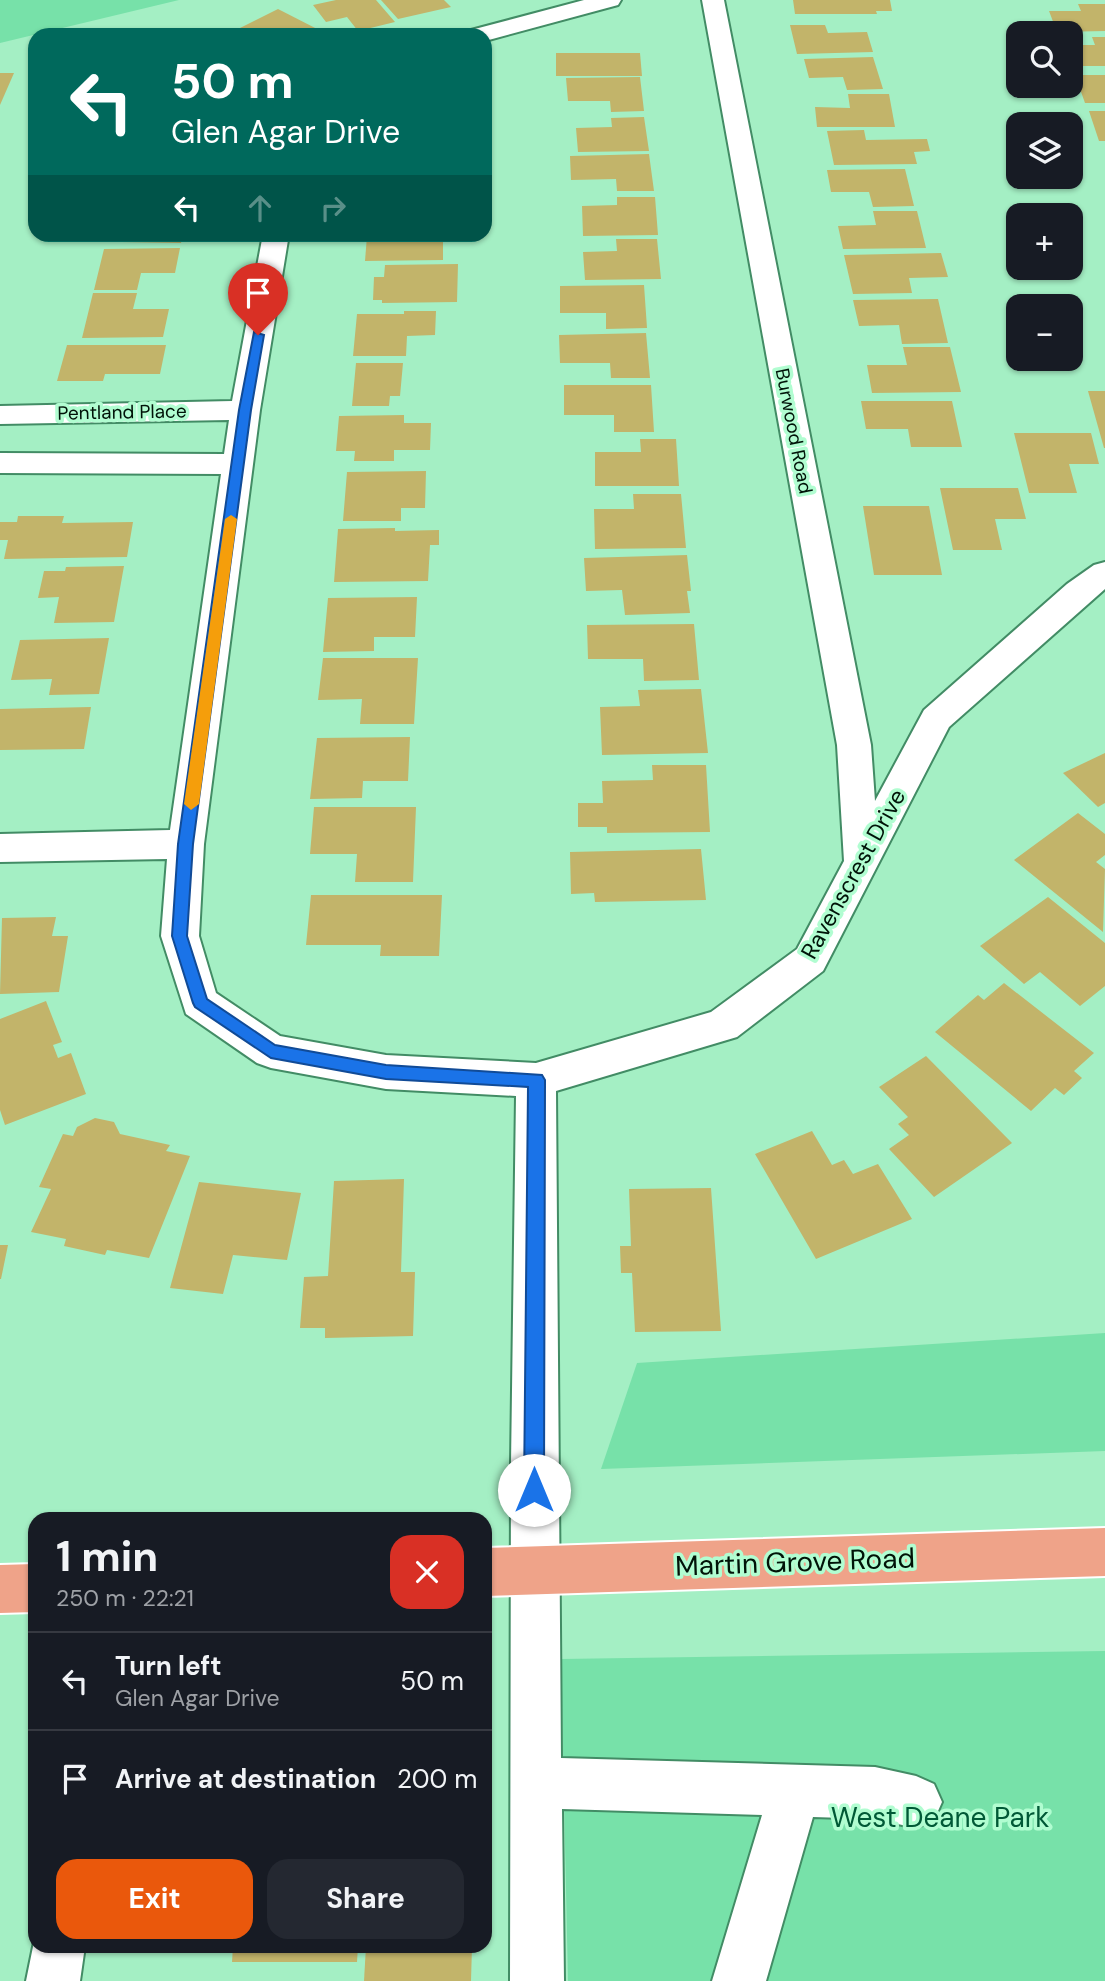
<!DOCTYPE html>
<html lang="en">
<head>
<meta charset="utf-8">
<style>
	:root { --surface:#171b24; --page:#242831; --text:#f1f3f6; --muted:#9ea1a6; --line:#363941; --accent:#ea580c }
	body { margin:0; font-family:"DM Sans",sans-serif; background:var(--page); color:var(--text); height:100vh; display:flex; flex-direction:column; font-size:26px; white-space:nowrap }
	* { box-sizing:border-box; margin:0 }
	p { font-size:23px; color:var(--muted) }
	.icon { flex:none; width:38px; height:38px; fill:none; stroke:currentColor; stroke-width:2; stroke-linecap:round; stroke-linejoin:round }
	.map { position:relative; flex:1; overflow:hidden }
	.drawer { position:absolute; left:28px; top:1512px; width:464px; height:441px; display:flex; flex-direction:column; background:var(--surface); border-radius:21px; box-shadow:0 2px 5px #0004 }
	.drawer>* { flex:none }
	.guide { position:absolute; left:28px; top:28px; width:464px; height:214px; border-radius:21px; box-shadow:0 2px 5px #0004; background:#00695c; color:#fff; overflow:hidden }
	.tools { position:absolute; left:1006px; top:21px; display:grid; gap:14px }
	.tools a { display:grid; place-items:center; width:77px; height:77px; border-radius:14px; background:var(--surface); box-shadow:0 2px 5px #0004; font-size:35px }
	.pin { position:absolute; display:grid; place-items:center; width:60px; height:60px; color:#fff; margin:-72px -30px; border-radius:50% 50% 50% 0; rotate:-45deg; box-shadow:0 0 7px #0007 }
	.pin .icon { rotate:45deg }
	.me { position:absolute; width:77px; margin:-38px; rotate:0deg; stroke-linejoin:round; filter:drop-shadow(0 0 5px #0008) }
	.turn { display:flex; align-items:center; gap:24px; height:147px; padding:0 28px; font-size:32px }
	.turn .icon { width:91px; height:91px; stroke-width:2.5 }
	.turn b { display:block; font-size:49px; line-height:60px }
	.lanes { display:flex; align-items:center; height:66px; padding:0 28px; background:#0003; justify-content:center; gap:35px; direction:ltr }
	.lanes .off { opacity:.35 }
	.round { display:grid; place-items:center; flex:none; width:74px; height:74px; border-radius:21px; background:var(--page) }
	.headline { display:flex; align-items:center; justify-content:space-between; height:119px; padding:0 28px }
	h1 { font-size:42px; font-weight:700; line-height:52px }
	.primary-button { display:flex; gap:14px; margin-top:auto; padding:14px 28px }
	.primary-button a { flex:1; height:80px; border-radius:21px; background:var(--accent); color:#fff; font-size:28px; font-weight:700; line-height:80px; text-align:center }
	.primary-button a+a { background:var(--page); color:var(--text) }
	ul { padding:0; list-style:none }
	li { display:flex; align-items:center; gap:21px; height:98px; padding:0 28px; border-top:2px solid var(--line) }
	li div { flex:1 }
	li b { display:block; font-size:26px }
	li em { font-style:normal }
	.map>svg:first-child { display:block }
	.green { fill:#77e1a9 }
	.building { fill:#c2b46a }
	.lines { fill:none; stroke-linecap:round; stroke-linejoin:round }
	.minor-casing { stroke:#428c65; stroke-width:4 }
	.major-casing { stroke:#fff; stroke-width:4 }
	.minor { fill:#fff; fill-rule:evenodd }
	.major { fill:#efa389; fill-rule:evenodd }
	.route { fill:#1a73e8; stroke:#114b97; stroke-width:2 }
	.slow { fill:#f59e0b }
	.labels { text-anchor:middle; dominant-baseline:central; stroke-width:7; stroke-linejoin:round; paint-order:stroke }
	.far-street-label { font-size:19px; fill:#001308; stroke:#b1fdd1 }
	.street-label { font-size:23px; fill:#001308; stroke:#b1fdd1 }
	.near-street-label { font-size:28px; fill:#001308; stroke:#b1fdd1 }
	.near-park-label { font-size:28px; fill:#005936; stroke:#b1fdd1 }
</style>
</head>
<body>
<div class="map">
<svg width="1105" height="1981" viewBox="0 0 1105 1981">
	<rect width="100%" height="100%" fill="#a4efc4"/>
	<g class="green">
		<path d="M0,0H179L0,43Z"/>
		<path d="M1105,1333V1451L601,1469L637,1363Z"/>
		<path d="M1105,1651V1981H568L561,1659Z"/>
	</g>
	<g class="building">
		<path d="M336,0H376L395,22L358,31L347,17L326,22L313,5Z"/>
		<path d="M381,0H444L451,7L398,19Z"/>
		<path d="M793,0H890L892,11H876L877,14H795Z"/>
		<path d="M1078,4H1105V31L1057,32L1049,11H1081Z"/>
		<path d="M278,9L323,32L316,35H239L232,32Z"/>
		<path d="M790,25H825L828,33L867,32L873,52L797,54Z"/>
		<path d="M1092,37H1105V66H1071V45H1095Z"/>
		<path d="M556,53H640L642,76H556Z"/>
		<path d="M873,57L883,89L847,90L843,77L809,78L804,59Z"/>
		<path d="M0,73H14L0,105Z"/>
		<path d="M1075,75H1105V103H1085Z"/>
		<path d="M640,77L644,111L611,112L610,101H568L566,78Z"/>
		<path d="M848,94H889L895,127H817L815,107L850,108Z"/>
		<path d="M1089,111H1105V141H1099Z"/>
		<path d="M644,117L649,151L578,152L576,128L612,127L611,118Z"/>
		<path d="M864,130L866,140L927,139L930,151L914,152L917,164L834,165L827,131Z"/>
		<path d="M649,154L654,191H617L616,179L571,180L570,156Z"/>
		<path d="M905,169L914,206L873,207L869,192H831L827,170Z"/>
		<path d="M617,197H655L658,235L583,236L582,206L617,205Z"/>
		<path d="M873,211H917L926,248L843,249L838,226L876,225Z"/>
		<path d="M124,234H183L181,243L122,242Z"/>
		<path d="M443,234V260L365,261L367,236Z"/>
		<path d="M616,239H657L661,279L585,280L583,252L617,251Z"/>
		<path d="M180,248L175,273H141L137,290H94L104,249Z"/>
		<path d="M941,253L948,277L909,278L912,293L853,294L844,255Z"/>
		<path d="M458,264L457,302L382,303V300H373L374,277H384L385,265Z"/>
		<path d="M644,285L647,328L606,329V313H560V286Z"/>
		<path d="M93,293H137L133,309H169L163,337L82,338Z"/>
		<path d="M938,299L948,343L902,344L899,325L859,326L853,300Z"/>
		<path d="M404,311H436L435,335L407,336L406,356H353L357,314H404Z"/>
		<path d="M646,333L650,378H611L610,363H560L559,335Z"/>
		<path d="M67,345H166L160,374H105L103,381H57Z"/>
		<path d="M903,347H950L961,392L872,393L867,365H907Z"/>
		<path d="M356,363H403L400,396H390L389,406H352Z"/>
		<path d="M564,385H651L654,432H614V415H564Z"/>
		<path d="M1088,391H1105V448H1104Z"/>
		<path d="M861,401H952L962,447H911L908,429H866Z"/>
		<path d="M404,415V423H431L430,450H394V461H354L355,451H336L339,416Z"/>
		<path d="M1014,433H1091L1099,464H1069L1077,493H1029Z"/>
		<path d="M640,439H676L679,486H595V452H641Z"/>
		<path d="M426,471L425,508H401V521H343L347,472Z"/>
		<path d="M940,488H1018L1026,519H995L1002,550H953Z"/>
		<path d="M633,494H681L686,548L595,549L594,509H634Z"/>
		<path d="M863,506H929L942,575H874Z"/>
		<path d="M18,516H64L62,523L133,522L127,557L4,559L8,540H0V522H17Z"/>
		<path d="M395,528V531L439,530V545H430L428,581L334,582L338,529Z"/>
		<path d="M687,555L691,591H687L690,613L625,615L622,590L586,591L584,558Z"/>
		<path d="M124,566L114,622L54,623L59,597L38,598L44,571H65L66,567Z"/>
		<path d="M417,597L415,637H374V651L323,652L328,598Z"/>
		<path d="M694,624L699,680L644,681L643,659H588L587,625Z"/>
		<path d="M109,638L99,694L49,695L52,679L11,680L20,640Z"/>
		<path d="M323,658H418L414,724H360L362,699L318,700Z"/>
		<path d="M701,689L708,753L602,755L600,707L640,706L638,690Z"/>
		<path d="M91,707L84,749L0,750V709Z"/>
		<path d="M410,737L408,781H363L362,798L310,799L317,738Z"/>
		<path d="M1105,753V803L1098,807L1063,773Z"/>
		<path d="M652,765H706L710,832L607,833V827H578V803H603L602,781L653,780Z"/>
		<path d="M314,807H416L413,882H355L357,854H310Z"/>
		<path d="M1078,813L1105,834V855L1096,862L1105,869L1103,932L1014,860Z"/>
		<path d="M701,849L706,900L595,902L594,893L571,894L570,852Z"/>
		<path d="M311,895H442L439,956H380L381,945H306Z"/>
		<path d="M1048,897L1105,943V986L1080,1006L1040,972L1024,984L980,946Z"/>
		<path d="M56,917L52,936H68L59,992L0,994L2,918Z"/>
		<path d="M1004,983L1094,1053L1074,1071L1082,1078L1064,1095L1055,1088L1031,1111L935,1032L978,995L984,1000Z"/>
		<path d="M46,1001L62,1042L53,1045L58,1058L71,1053L86,1094L5,1125L0,1110V1019Z"/>
		<path d="M926,1056L1012,1143L934,1197L889,1149L909,1135L898,1124L908,1117L879,1087Z"/>
		<path d="M95,1118L114,1122L120,1134L170,1145L166,1151L190,1156L149,1258L107,1250L105,1255L64,1246L66,1239L31,1232L51,1189L39,1187L63,1134L73,1136L77,1127Z"/>
		<path d="M812,1131L832,1165L844,1160L853,1174L878,1164L912,1219L816,1259L755,1154Z"/>
		<path d="M404,1179L401,1272H415L413,1336L325,1338V1328H300L304,1277L328,1276L334,1181Z"/>
		<path d="M199,1182L301,1193L287,1260L233,1255L223,1294L170,1288Z"/>
		<path d="M711,1188L721,1331L635,1332L632,1273H621L620,1246H631L629,1189Z"/>
		<path d="M0,1245H8L1,1279H0Z"/>
		<path d="M233,1946H358L357,1962H232Z"/>
		<path d="M366,1946H472L471,1981H364Z"/>
	</g>
	<g class="lines">
		<defs>
			<g id="minor">
				<path d="M584,0H621L618,5L485,41V35H467L471,30Z"/>
				<path d="M702,0H724L871,745L875,801L924,710L1067,584L1094,565L1105,562V589L949,727L823,971L737,1037L556,1091L561,1758L875,1767L916,1776L934,1784L942,1802L934,1820L916,1828L875,1819L813,1817L766,1981H712L762,1815L562,1809L564,1981H510L511,1464L516,1096L386,1089L271,1068L257,1063L186,1014L161,936L167,859L0,862V834L170,830L221,474L0,473V453L224,454L229,420L0,424V406L232,401L263,234H289L260,410L204,844L199,936L216,993L280,1036L386,1055L536,1063L711,1012L797,949L844,861L837,745Z"/>
				<path d="M35,1937V1946H85L80,1981H26Z"/>
			</g>
			<g id="major">
				<path d="M1105,1528V1576L485,1596V1548Z"/>
				<path d="M35,1564V1612L0,1613V1565Z"/>
			</g>
		</defs>
		<use href="#minor" class="minor-casing"/>
		<use href="#major" class="major-casing"/>
		<use href="#minor" class="minor"/>
		<use href="#major" class="major"/>
	</g>
	<path class="route" d="M254,332L264,335L251,410L193,844L187,936L207,999L275,1045L386,1065L542,1075L545,1080L544,1490L541,1497L534,1500L527,1497L524,1490L528,1087L386,1079L271,1058L195,1007L193,1003L172,936L178,844L239,410Z"/>
	<path class="slow" d="M231,515L237,519L199,804L191,810L184,804L225,519Z"/>
	<g class="labels">
		<g class="far-street-label">
			<text transform="translate(122 412) rotate(-1)">Pentland Place</text>
			<text transform="translate(794 431) rotate(79)">Burwood Road</text>
		</g>
		<g class="street-label">
			<text transform="translate(853 874) rotate(-61)">Ravenscrest Drive</text>
		</g>
		<g class="near-street-label">
			<text transform="translate(795 1562) rotate(-2)">Martin Grove Road</text>
		</g>
		<g class="near-park-label">
			<text x="940" y="1817">West Deane Park</text>
		</g>
	</g>
</svg>
<div class="tools">
<a><svg class="icon" aria-label="search" viewBox="0 0 24 24"><circle cx="10" cy="10" r="6"/><path d="M15 15l6 6"/></svg></a>
<a><svg class="icon" aria-label="layers" viewBox="0 0 24 24"><path d="M12 4l9 5-9 5-9-5zM3 14l9 5 9-5"/></svg></a>
<a>+</a>
<a>−</a>
</div>
<div class="pin" style="left:258px;top:335px;background:#d93025"><svg class="icon" aria-label="arrive" viewBox="0 0 24 24"><path d="M6 21V4h12l-3 4 3 4H6"/></svg></div>
<svg class="me" style="left:534px;top:1490px" viewBox="-20 -20 40 40"><circle r="19" fill="#fff"/><path d="M0-13L10 11 0 6-10 11z" fill="#1a73e8"/></svg>
<div class="guide">
<div class="turn"><svg class="icon" aria-label="left" viewBox="0 0 24 24"><path d="M17 20v-9H6M10 6l-5 5 5 5"/></svg><div><b>50 m</b>Glen Agar Drive</div></div>
<div class="lanes"><svg class="icon" aria-label="left" viewBox="0 0 24 24"><path d="M17 20v-9H6M10 6l-5 5 5 5"/></svg><svg class="icon off" aria-label="ahead" viewBox="0 0 24 24"><path d="M12 20V5M6 11l6-6 6 6"/></svg><svg class="icon off" aria-label="right" viewBox="0 0 24 24"><path d="M7 20v-9h11M14 6l5 5-5 5"/></svg></div>
</div>
<section class="drawer">
<div class="headline"><div><h1>1 min</h1><p>250 m · 22:21</p></div><a class="round" style="background:#d93025;color:#fff"><svg class="icon" aria-label="close" viewBox="0 0 24 24"><path d="M6 6l12 12M18 6L6 18"/></svg></a></div>
<ul>
<li><svg class="icon" aria-label="left" viewBox="0 0 24 24"><path d="M17 20v-9H6M10 6l-5 5 5 5"/></svg><div><b>Turn left</b><p>Glen Agar Drive</p></div><em>50 m</em></li>
<li><svg class="icon" aria-label="arrive" viewBox="0 0 24 24"><path d="M6 21V4h12l-3 4 3 4H6"/></svg><div><b>Arrive at destination</b></div><em>200 m</em></li>
</ul>
<div class="primary-button"><a>Exit</a><a>Share</a></div>
</section>
</div>
</body>
</html>
